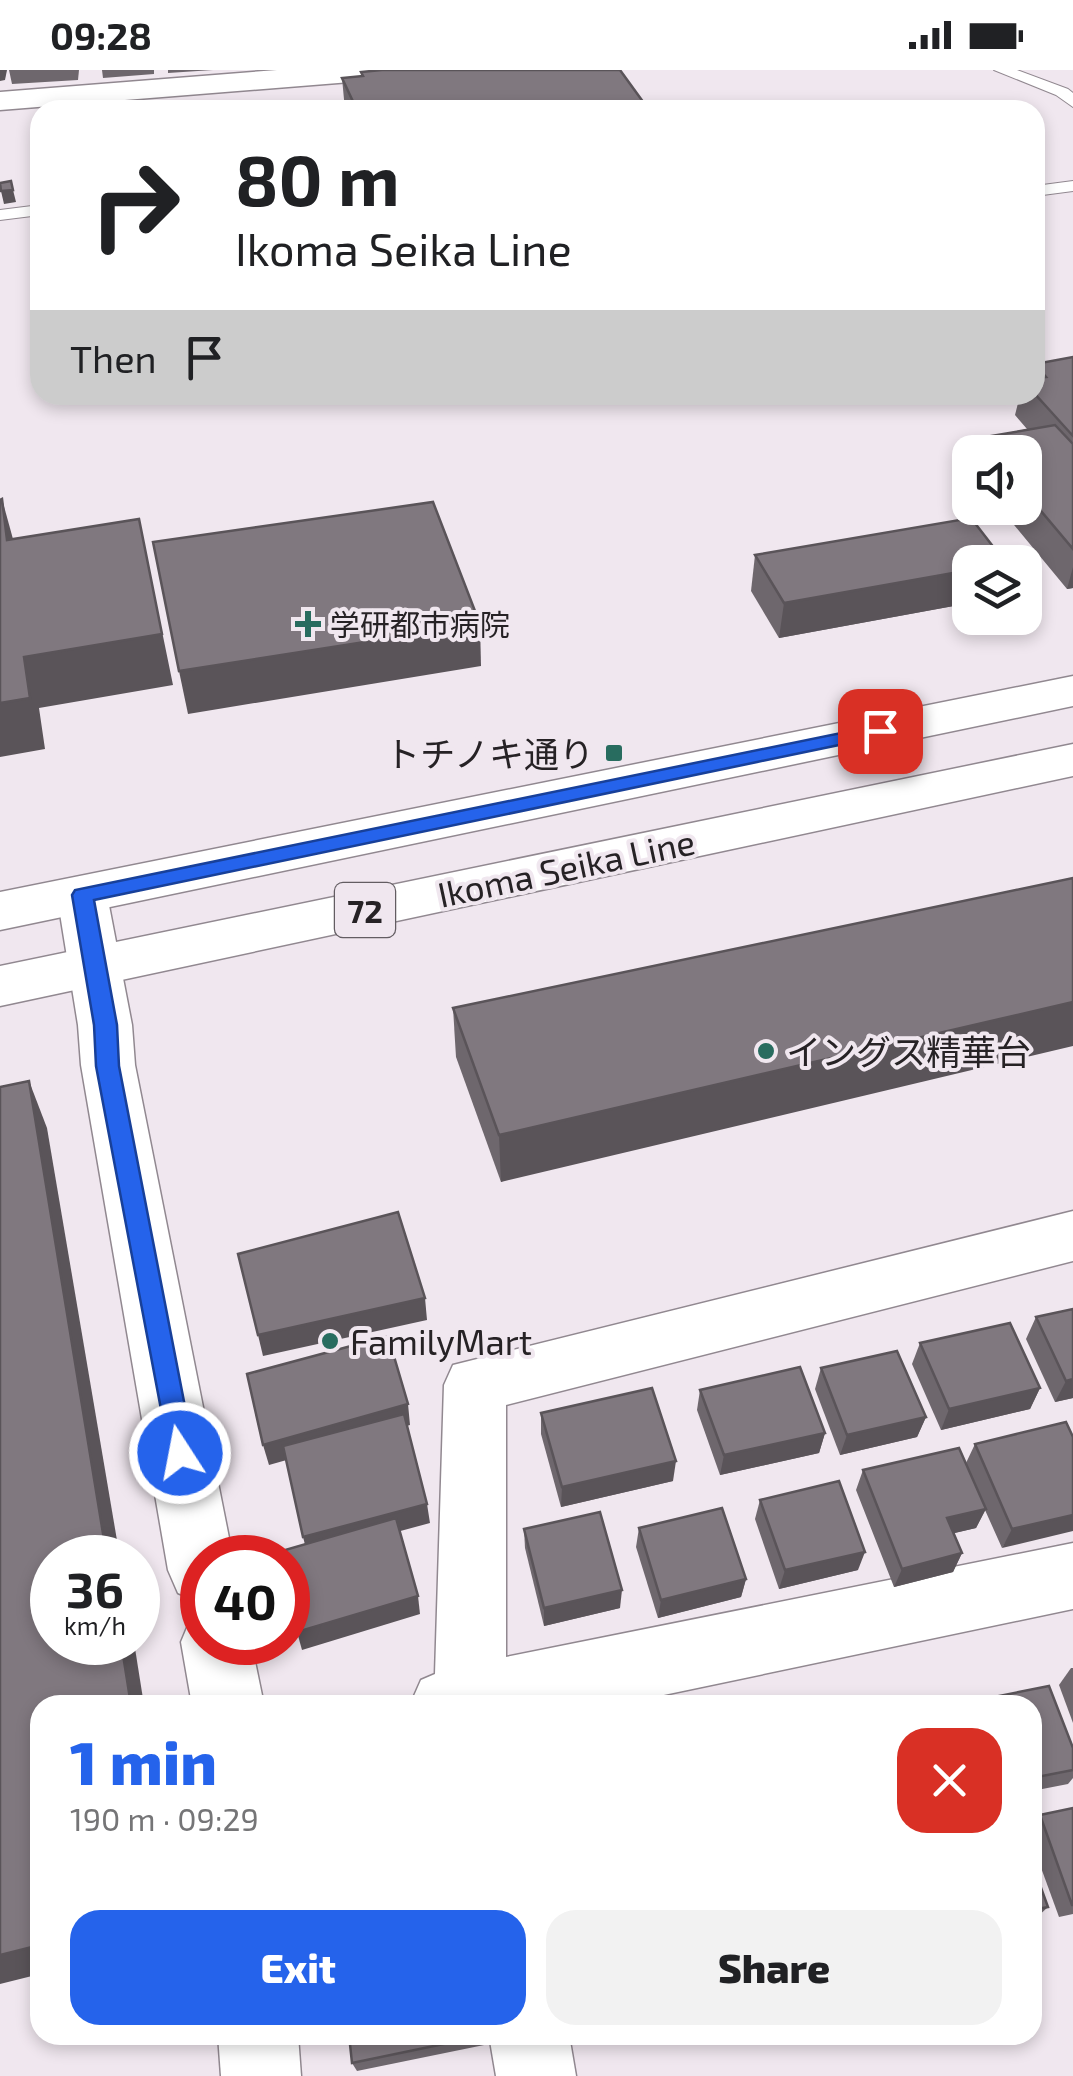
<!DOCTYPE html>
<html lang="en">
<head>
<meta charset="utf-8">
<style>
	:root { --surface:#fff; --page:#f2f2f2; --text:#202124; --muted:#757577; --accent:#2563eb }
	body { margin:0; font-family:"Exo 2","Noto Sans JP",sans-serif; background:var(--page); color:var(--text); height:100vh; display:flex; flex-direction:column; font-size:38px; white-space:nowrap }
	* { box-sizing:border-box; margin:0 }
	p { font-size:32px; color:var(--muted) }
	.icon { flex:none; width:55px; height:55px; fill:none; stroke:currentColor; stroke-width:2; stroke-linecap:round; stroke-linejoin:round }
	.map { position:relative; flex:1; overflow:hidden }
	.drawer { position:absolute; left:30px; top:1625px; width:1012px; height:350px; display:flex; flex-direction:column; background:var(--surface); border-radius:30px; box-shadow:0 5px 15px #0003 }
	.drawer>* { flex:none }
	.top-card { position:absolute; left:30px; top:30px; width:1015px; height:305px; border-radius:30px; box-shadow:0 5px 15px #0003; background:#fff; color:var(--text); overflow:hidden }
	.controls { position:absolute; left:952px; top:365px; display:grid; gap:20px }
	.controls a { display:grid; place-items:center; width:90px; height:90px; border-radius:20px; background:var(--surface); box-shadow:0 5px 15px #0003; font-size:50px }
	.speed { position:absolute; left:30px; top:1465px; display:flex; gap:20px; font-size:50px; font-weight:700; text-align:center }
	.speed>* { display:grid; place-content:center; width:130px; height:130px; border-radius:50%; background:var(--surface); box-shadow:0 5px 15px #0003; line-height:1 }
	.speed small { font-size:25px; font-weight:400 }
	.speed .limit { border:15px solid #d22; background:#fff; color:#111 }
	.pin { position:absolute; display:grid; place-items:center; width:85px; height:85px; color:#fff; margin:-42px; border-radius:20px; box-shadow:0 5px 15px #0006 }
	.me { position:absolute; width:110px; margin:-55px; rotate:349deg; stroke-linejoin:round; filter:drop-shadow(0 0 8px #0008) }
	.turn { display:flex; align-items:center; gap:35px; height:210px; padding:0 40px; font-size:45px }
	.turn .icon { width:130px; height:130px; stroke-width:2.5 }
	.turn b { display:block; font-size:70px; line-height:85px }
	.then { display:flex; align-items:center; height:95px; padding:0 40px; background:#0003; gap:20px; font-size:38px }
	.round { display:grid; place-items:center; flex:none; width:105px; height:105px; border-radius:30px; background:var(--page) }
	.overview { display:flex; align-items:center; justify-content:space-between; height:170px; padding:0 40px }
	h1 { font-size:60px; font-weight:800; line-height:75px; color:var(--accent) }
	.button { display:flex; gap:20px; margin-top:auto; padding:20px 40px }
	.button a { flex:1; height:115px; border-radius:30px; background:var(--accent); color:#fff; font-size:40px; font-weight:800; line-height:115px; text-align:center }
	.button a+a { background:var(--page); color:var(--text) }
	.status { display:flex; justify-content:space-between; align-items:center; height:70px; padding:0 50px; background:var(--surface); direction:ltr }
	.status svg { height:28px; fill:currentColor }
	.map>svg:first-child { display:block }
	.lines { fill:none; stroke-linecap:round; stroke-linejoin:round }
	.lane-casing { stroke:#918890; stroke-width:2 }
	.street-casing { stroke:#918890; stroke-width:3 }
	.secondary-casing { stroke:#918890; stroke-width:3 }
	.primary-casing { stroke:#918890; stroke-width:3 }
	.lane { fill:#fff; fill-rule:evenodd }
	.street { fill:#fff; fill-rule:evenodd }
	.secondary { fill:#fff; fill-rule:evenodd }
	.primary { fill:#fff; fill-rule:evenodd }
	.wall { fill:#6e676d }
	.shaded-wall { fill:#5a5459 }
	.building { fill:#80787f; stroke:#5a5459; stroke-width:2.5 }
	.route { fill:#2563eb; stroke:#184099; stroke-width:2.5 }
	.poi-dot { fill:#286c5f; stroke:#f0e7ef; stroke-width:4 }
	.labels { text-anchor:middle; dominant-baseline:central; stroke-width:8; stroke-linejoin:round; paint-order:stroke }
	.far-poi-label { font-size:30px; fill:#262225; stroke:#f0e7ef; text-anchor:start }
	.shield { fill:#f0e7ef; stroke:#635d62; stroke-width:2.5 }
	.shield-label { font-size:32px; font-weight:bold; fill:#262225 }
	.poi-label { font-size:35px; fill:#262225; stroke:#f0e7ef; text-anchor:start }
	.street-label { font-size:35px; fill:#262225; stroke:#f0e7ef }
</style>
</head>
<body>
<div class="status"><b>09:28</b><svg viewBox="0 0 49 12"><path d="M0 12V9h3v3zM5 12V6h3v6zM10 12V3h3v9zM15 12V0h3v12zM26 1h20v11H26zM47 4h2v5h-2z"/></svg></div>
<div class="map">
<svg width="1073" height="2006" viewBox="0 0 1073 2006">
	<rect width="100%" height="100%" fill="#f0e7ef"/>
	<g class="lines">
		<defs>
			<g id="lane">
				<path d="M994,0H1017L1068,19L1073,23V37L1056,25Z"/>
				<path d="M1073,111V121L1035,126V116Z"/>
				<path d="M40,135V145L0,150V140Z"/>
			</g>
			<g id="street">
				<path d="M1073,1141V1191L506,1335V1587L1073,1473V1539L616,1635H410L421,1610L435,1604L444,1315L453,1295Z"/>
				<path d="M489,1965H569L576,2006H496Z"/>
			</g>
			<g id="secondary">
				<path d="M277,0H403L398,6L388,9L0,40V22Z"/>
				<path d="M82,807L100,812L107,825L132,955L135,995L233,1488H202V1533L178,1523L168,1500L81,995L78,955L57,825L64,812Z"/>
				<path d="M202,1543V1572H251L264,1635H192L181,1572L191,1548Z"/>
				<path d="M218,1965H298L301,2006H221Z"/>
			</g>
			<g id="primary">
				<path d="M1073,606V636L0,860V822Z"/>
				<path d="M1073,674V706L0,936V896Z"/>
			</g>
		</defs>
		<use href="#lane" class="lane-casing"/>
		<use href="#street" class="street-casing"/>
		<use href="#secondary" class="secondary-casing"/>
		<use href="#primary" class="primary-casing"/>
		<use href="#lane" class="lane"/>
		<use href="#street" class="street"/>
		<use href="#secondary" class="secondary"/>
		<use href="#primary" class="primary"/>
	</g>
	<g class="wall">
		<path d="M9,0H79L78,10L12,14Z"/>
		<path d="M102,0H154V4L103,8Z"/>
		<path d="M168,0H213L168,3Z"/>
		<path d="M361,2L649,40H345L342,8L361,6Z"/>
		<path d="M1073,287V518L1067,519L1000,438H1025V382H985L986,376H989L992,366L1027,359L1015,345L1020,325H1035V294Z"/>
		<path d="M755,485L970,492V533L779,568L751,521Z"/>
		<path d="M1073,808L501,1112L456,987L453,938Z"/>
		<path d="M1073,1239V1328L1055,1332L1026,1269L1036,1247Z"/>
		<path d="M920,1273L1040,1318L1030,1339L941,1360L912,1294Z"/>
		<path d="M821,1298L926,1347L917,1367L840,1385L815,1319Z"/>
		<path d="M700,1320L825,1363L819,1383L720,1405L697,1340Z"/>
		<path d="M541,1343L673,1411L561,1437L541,1364Z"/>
		<path d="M1073,1367L1002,1478L985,1440L976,1458L954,1463L962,1483L953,1502L894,1517L856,1420L863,1400L966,1393L975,1374Z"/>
		<path d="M760,1430L858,1500L779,1519L755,1449Z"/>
		<path d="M639,1458L746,1509L741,1527L658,1548L636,1477Z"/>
		<path d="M524,1459L620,1538L544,1556L525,1478Z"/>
		<path d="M1071,1598H1073V1653L1059,1615Z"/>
		<path d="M1032,1635L1073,1678V1708L1068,1714L1032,1721Z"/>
		<path d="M1073,1738V1844L1059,1847L1032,1773V1752L1040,1745Z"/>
		<path d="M1032,1793L1048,1837L1035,1849L1032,1850Z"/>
		<path d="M488,1965L489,1974L357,2001L352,1993Z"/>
	</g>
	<g class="shaded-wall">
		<path d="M0,0H7L5,10L0,11Z"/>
		<path d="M13,120L16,132L4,134L1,121Z"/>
		<path d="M2,429L16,480L7,470Z"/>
		<path d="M139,449L173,615L39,638L45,679L0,687V633L24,587Z"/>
		<path d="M1073,497V518L1067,519Z"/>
		<path d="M970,500V533L779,568L784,533Z"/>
		<path d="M480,554L481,596L188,644L179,601Z"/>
		<path d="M1073,932V976L501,1112L499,1065Z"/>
		<path d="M29,1011L47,1058L120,1488H107Z"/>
		<path d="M425,1228L427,1250L263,1286L258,1265Z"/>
		<path d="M1073,1309V1328L1055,1332L1066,1311Z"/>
		<path d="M1040,1318L1030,1339L941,1360L949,1339Z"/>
		<path d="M408,1334L410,1355L269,1395L263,1375Z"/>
		<path d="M926,1347L917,1367L840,1385L847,1365Z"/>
		<path d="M825,1363L819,1383L720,1405L724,1385Z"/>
		<path d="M676,1391L673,1411L561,1437L562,1417Z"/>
		<path d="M427,1434L430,1453L308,1486L303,1467Z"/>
		<path d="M986,1439L976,1458L938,1467L947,1448Z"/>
		<path d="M1073,1445V1461L1002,1478L1012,1459Z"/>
		<path d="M865,1482L858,1500L779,1519L785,1500Z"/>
		<path d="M962,1483L953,1502L894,1517L902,1499Z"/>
		<path d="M746,1509L741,1527L658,1548L661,1530Z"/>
		<path d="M622,1520L620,1538L544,1556V1538Z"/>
		<path d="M418,1526L420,1544L302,1580L297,1562Z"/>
		<path d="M121,1572H134L144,1635H131Z"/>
		<path d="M40,1875V1904L0,1914V1885Z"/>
	</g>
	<g class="building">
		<path d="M382,0H620L649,40H357L342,8L363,6L361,2Z"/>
		<path d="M11,111L13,120L1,121L0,113Z"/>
		<path d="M1073,287V366L1035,324V308L1046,307L1035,294Z"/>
		<path d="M1055,355L1073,374V479L1025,422V382H992L986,376L998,374L992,366Z"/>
		<path d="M2,429L7,470L139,449L162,564L24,587L30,628L0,633V430Z"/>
		<path d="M433,432L480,554L179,601L153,472Z"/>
		<path d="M971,448L1005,492H970V500L784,533L755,485Z"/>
		<path d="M1073,808V932L499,1065L453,938Z"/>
		<path d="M29,1011L107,1488H52V1572H121L131,1635H40V1875L0,1885V1017Z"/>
		<path d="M398,1142L425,1228L258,1265L238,1184Z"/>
		<path d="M1073,1239V1309L1066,1311L1036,1247Z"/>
		<path d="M1010,1253L1040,1318L949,1339L920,1273Z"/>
		<path d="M388,1266L408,1334L263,1375L247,1304Z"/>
		<path d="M897,1281L926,1347L847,1365L821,1298Z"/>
		<path d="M800,1297L825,1363L724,1385L700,1320Z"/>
		<path d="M652,1318L676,1391L562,1417L541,1343Z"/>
		<path d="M404,1344L427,1434L303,1467L283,1376Z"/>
		<path d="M1066,1352L1073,1367V1445L1012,1459L975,1374Z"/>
		<path d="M959,1378L986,1439L947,1448L962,1483L902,1499L863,1400Z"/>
		<path d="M839,1411L865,1482L785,1500L760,1430Z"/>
		<path d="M722,1438L746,1509L661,1530L639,1458Z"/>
		<path d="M600,1442L622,1520L544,1538L524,1459Z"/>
		<path d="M396,1448L418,1526L297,1562L288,1522V1488H280L278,1482Z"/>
		<path d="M1049,1616L1073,1678V1700L1032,1708V1635H954Z"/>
		<path d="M1073,1738V1835H1072L1040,1745Z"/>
		<path d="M1032,1793L1048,1837L1032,1840Z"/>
		<path d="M349,1965H487L352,1993Z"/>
	</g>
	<path class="route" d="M880,655L890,661L887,665L94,830L117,955L119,996L194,1383L190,1392L180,1396L171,1392L96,996L94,955L72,825L75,820Z"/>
	<g class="poi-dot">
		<path d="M303 539h10v10h10v10h-10v10h-10v-10h-10v-10h10z"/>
		<rect x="604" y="673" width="20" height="20" rx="5"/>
		<circle cx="766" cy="981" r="10"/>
		<circle cx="330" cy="1271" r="10"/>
	</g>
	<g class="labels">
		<g class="far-poi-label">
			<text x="330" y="554">学研都市病院</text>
		</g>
		<rect class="shield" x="335" y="813" width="60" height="54" rx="8"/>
		<g class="shield-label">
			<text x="365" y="840">72</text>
		</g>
		<g class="poi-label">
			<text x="594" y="683" text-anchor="end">トチノキ通り</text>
			<text x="786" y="981">イングス精華台</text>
			<text x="350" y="1271">FamilyMart</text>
		</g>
		<g class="street-label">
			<text transform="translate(566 797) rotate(-12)">Ikoma Seika Line</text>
		</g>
	</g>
</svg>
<div class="controls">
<a><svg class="icon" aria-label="sound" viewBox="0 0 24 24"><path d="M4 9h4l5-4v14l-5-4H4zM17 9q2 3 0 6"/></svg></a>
<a><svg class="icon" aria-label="layers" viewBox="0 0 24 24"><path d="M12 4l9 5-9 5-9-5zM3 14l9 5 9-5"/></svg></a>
</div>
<div class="speed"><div>36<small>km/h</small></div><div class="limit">40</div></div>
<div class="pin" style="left:880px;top:661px;background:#d93025"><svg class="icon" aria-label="arrive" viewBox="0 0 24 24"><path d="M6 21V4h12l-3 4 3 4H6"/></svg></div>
<svg class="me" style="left:180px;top:1383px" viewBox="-20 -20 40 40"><circle r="17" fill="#2563eb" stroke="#fff" stroke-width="3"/><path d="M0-11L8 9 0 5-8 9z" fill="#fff"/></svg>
<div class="top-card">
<div class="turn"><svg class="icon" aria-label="right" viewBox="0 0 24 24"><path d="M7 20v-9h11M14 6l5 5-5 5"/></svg><div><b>80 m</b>Ikoma Seika Line</div></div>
<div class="then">Then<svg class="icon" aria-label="arrive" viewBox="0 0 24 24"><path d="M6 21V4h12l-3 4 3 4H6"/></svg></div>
</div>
<section class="drawer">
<div class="overview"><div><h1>1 min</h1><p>190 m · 09:29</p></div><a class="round" style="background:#d93025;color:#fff"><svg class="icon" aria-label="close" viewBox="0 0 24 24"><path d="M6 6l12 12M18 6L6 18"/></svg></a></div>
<div class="button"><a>Exit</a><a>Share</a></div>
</section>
</div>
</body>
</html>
